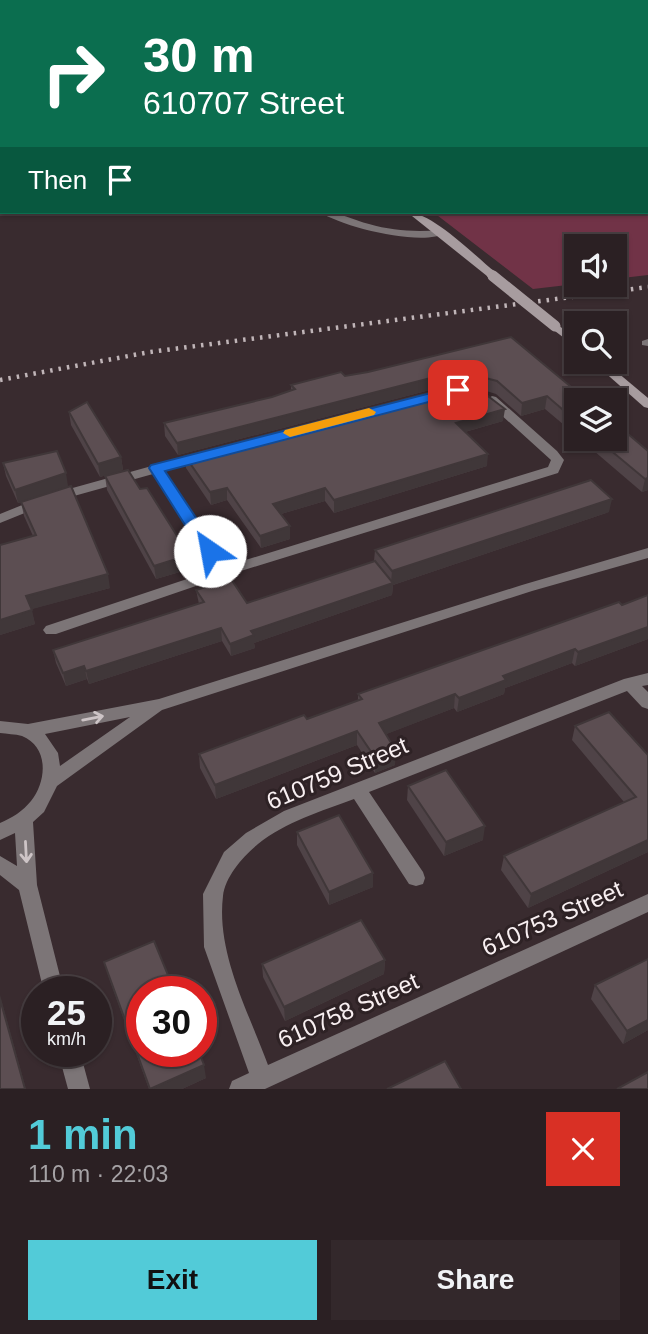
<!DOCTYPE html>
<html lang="en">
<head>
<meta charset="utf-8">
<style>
	:root { --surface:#2b2023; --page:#33282b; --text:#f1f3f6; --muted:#a6a3a6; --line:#473e41; --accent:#52cbd8 }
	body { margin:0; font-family:Helvetica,sans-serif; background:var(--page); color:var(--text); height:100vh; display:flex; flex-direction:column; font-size:26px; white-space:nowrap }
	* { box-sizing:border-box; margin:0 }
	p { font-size:23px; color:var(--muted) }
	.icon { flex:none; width:38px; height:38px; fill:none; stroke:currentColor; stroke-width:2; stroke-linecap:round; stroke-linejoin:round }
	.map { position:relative; height:1089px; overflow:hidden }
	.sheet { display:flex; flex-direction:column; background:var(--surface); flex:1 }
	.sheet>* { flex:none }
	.banner { position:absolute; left:0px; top:0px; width:649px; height:214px; box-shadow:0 2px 5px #0004,0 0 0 2px var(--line); background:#0b6e4f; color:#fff; overflow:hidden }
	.controls { position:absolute; left:564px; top:234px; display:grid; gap:14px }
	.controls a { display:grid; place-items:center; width:63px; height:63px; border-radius:0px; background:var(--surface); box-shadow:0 2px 5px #0004,0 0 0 2px var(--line); font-size:35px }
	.speed { position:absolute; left:21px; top:976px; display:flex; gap:14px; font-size:35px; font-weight:700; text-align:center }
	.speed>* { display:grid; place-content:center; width:91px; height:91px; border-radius:50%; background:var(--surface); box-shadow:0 2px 5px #0004,0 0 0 2px var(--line); line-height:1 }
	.speed small { font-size:18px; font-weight:400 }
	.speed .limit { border:10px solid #d22; background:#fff; color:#111 }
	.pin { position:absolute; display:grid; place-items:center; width:60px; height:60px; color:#fff; margin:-30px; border-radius:14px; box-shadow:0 4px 10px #0006 }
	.me { position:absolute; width:77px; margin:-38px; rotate:327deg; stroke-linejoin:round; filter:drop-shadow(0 0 5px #0008) }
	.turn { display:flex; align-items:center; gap:24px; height:147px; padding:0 28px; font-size:32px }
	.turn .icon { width:91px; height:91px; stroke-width:2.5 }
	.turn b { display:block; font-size:49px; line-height:60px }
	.then { display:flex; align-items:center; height:66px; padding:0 28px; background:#0003; gap:14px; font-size:26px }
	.round { display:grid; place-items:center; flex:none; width:74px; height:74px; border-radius:0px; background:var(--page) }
	.headline { display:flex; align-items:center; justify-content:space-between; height:119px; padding:0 28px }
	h1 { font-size:42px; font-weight:600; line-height:52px; color:var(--accent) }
	.button { display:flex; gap:14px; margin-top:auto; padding:14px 28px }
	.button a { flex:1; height:80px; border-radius:0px; background:var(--accent); color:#111; font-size:28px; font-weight:600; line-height:80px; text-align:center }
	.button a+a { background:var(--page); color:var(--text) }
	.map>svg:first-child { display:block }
	.green { fill:#713347 }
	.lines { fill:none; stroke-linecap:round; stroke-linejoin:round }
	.lane { fill:#7c7577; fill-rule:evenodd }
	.street { fill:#7c7577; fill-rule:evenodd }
	.secondary { fill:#a79c9f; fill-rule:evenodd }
	.rail { stroke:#c0b5b8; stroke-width:4.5; stroke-dasharray:2.5 6; stroke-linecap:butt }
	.secondary-bridge-far1 { stroke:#a79c9f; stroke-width:9 }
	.secondary-bridge { stroke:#a79c9f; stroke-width:11 }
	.wall { fill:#4f4347 }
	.shaded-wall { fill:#403739 }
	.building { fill:#5c4e52; stroke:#403739; stroke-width:2 }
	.oneway { stroke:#cdc4c6 }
	.route { fill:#1a73e8; stroke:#114b97; stroke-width:2 }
	.slow { fill:#f59e0b }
	.labels { text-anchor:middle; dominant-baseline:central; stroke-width:6; stroke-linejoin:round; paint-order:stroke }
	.near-street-label { font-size:24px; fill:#f8eff1; stroke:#2e2225 }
</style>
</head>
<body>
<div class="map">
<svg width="648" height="1089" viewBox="0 0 648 1089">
	<rect width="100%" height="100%" fill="#392b2f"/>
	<g class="green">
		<path d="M0,0H492L2,2L0,154Z"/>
		<path d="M648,189V275L614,279V247H576V284L533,289L433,212H648Z"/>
	</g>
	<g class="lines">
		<g class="lane">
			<path d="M196,0H206L193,2Z"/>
			<rect x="0" y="138" width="2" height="4"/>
			<path d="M648,339V346L642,345V341Z"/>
		</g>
		<g class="street">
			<path d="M2,205V211L0,212V206Z"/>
			<path d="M320,212C337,211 353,220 369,224C393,231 416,232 441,230L446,233C422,247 342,227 320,212Z"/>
			<path d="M492,396L496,397L557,451L564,460L558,473L228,575L56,634H46L43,630L46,626L214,570L153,474L56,501L49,497L51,494L202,452L206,453L208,456L206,459L164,471L226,566L548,467L551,460L488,403L486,400Z"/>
			<path d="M37,499L44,503L42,506L0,523V514Z"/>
			<path d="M648,548V558L532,591L162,710L57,786L44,812L33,822L37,885L64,992H44L19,890L0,875V856L17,866L15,833L0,840V823C12,818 23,811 31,801C47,781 49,747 22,736C15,734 7,734 0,733V721L28,724L159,699L522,585ZM130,717L60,766L58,753L45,734Z"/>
			<path d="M648,673V685L642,686L648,692V709L642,707L627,691L369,792L423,872L425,878L423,884L416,886L409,884L354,799C322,811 285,822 258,844C243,856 225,877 223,896C216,953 249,1013 268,1065L648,894V912L265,1089H229L232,1081L249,1073L204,947L203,894L224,852L246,833L284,811L624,679Z"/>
			<path d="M58,1052H80L90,1089H68Z"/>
		</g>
		<g class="secondary">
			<path d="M538,0H546L535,2Z"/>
			<rect x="0" y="172" width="2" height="6"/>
			<path d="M407,212C432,212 474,255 495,272V276H487Z"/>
			<path d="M555,323L576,338V347L551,328L550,326Z"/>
			<path d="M593,362H605L648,398V408L644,407Z"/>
		</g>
		<path class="rail" d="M0,380L150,352L648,287"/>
		<path class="secondary-bridge-far1" d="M491,274L495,277"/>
		<path class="secondary-bridge" d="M493,276L555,326"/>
	</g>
	<g class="wall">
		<path d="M511,337L576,401V435L545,409L521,416L496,394L480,389L503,421L465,432L487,466L334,513L325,501L281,514L290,526V539L261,548L227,500L211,505L186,468L185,456L465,386L457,383L178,455L165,436L164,423L272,397L291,390V385L368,372Z"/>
		<path d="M69,412L121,457L123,470L100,477L71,425Z"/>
		<path d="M580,439H614L648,451V490L642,492Z"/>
		<path d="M3,463L68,486L18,503L6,476Z"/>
		<path d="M105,476L190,569L156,579L107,490Z"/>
		<path d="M21,502L110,588L31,609L35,624L0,635V545L33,536L24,516Z"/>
		<path d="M609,512L393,585L392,595L254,643L255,648L231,656L222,641L89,684L87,679L66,686L56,663L53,650L199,604L196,590L247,603L374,561L375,550Z"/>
		<path d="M648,595V639L575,666L572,663L505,688L504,694L457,712L454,708L386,734L395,765L375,773L357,745L216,799L200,768L199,754L307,719L358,700V694L622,605Z"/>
		<path d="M575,726L648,755V852L528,908L501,870L504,856L624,802L572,740Z"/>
		<path d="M408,786L483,840L444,856L407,800Z"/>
		<path d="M297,832L373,873V887L329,905L297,845Z"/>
		<path d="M648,959V1030L623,1044L591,999L595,985Z"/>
		<path d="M385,960L384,974L285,1021L263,977L262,964Z"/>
		<path d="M104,962L206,1078L182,1089H149L108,975Z"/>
	</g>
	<g class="shaded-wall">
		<path d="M458,371L457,383L178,455L177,443Z"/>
		<path d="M547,396L545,409L521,416L522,403Z"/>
		<path d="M505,409L503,421L454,435L456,423Z"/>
		<path d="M488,454L487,466L334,513V500Z"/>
		<path d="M121,457L123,470L100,477L98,464Z"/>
		<path d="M66,473L68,486L18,503L15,490Z"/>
		<path d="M648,478V490L642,492L645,479Z"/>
		<path d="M227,488V500L211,505L210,492Z"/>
		<path d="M325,488V501L274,516L273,504Z"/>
		<path d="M612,499L609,512L393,585L392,595L254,643L255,648L231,656L230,644L251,631L391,583L392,571Z"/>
		<path d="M290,526V539L261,548L260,536Z"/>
		<path d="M189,555L190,569L156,579L154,566Z"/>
		<path d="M108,574L110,588L29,610L26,596Z"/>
		<path d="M32,610L35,624L0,635V620Z"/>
		<path d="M648,627V639L575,666L578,652Z"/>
		<path d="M221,628L222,641L89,684L86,671Z"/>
		<path d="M575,649L572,663L505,688L504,694L457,712L459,698L503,676Z"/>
		<path d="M84,666L87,679L66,686L63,673Z"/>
		<path d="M455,694L454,708L379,737V723Z"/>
		<path d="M357,731V745L216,799L215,785Z"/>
		<path d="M396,751L395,765L375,773L376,759Z"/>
		<path d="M485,826L483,840L444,856L446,842Z"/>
		<path d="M648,840V852L528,908L531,894Z"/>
		<path d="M373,873V887L329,905V892Z"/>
		<path d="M385,960L384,974L285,1021L284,1007Z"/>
		<path d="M0,995L26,1089H25L0,999Z"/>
		<path d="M648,1020V1030L623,1044L627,1031Z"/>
		<path d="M204,1065L206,1078L182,1089H152Z"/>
	</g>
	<g class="building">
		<path d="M511,337L588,401H576V421L547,396L522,403L497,381L458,371L177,443L164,423L272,397L295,389L291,385L341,372L345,376L368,372Z"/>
		<path d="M459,385L476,387L505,409L456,423L488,454L334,500L325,488L273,504L290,526L260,536L227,488L210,492L185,456Z"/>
		<path d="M87,402L121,457L98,464L69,412Z"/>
		<path d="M614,422L648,451V478L645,479L597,439H614Z"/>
		<path d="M57,451L66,473L15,490L3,463Z"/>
		<path d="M128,470L140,489L147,488L189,555L154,566L105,476Z"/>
		<path d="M591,480L612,499L392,571L375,550Z"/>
		<path d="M71,486L108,574L26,596L32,610L0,620V545L36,535L21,502Z"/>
		<path d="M375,561L393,583L251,631L254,635L230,644L221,628L86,671L84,666L63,673L53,650L204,602L196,590L231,579L247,603Z"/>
		<path d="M648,595V627L578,652L575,649L503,676L506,680L459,698L455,694L379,723L396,751L376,759L357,731L215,785L199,754L304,715L307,719L362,699L358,694L619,602L622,605Z"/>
		<path d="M609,712L648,755V840L531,894L504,856L636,797L575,726Z"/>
		<path d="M446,770L485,826L446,842L408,786Z"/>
		<path d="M339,815L373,873L329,892L297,832Z"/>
		<path d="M361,920L385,960L284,1007L262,964Z"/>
		<path d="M154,941L175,992H142V1052H199L204,1065L150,1089L104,962Z"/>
		<path d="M648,959V1020L627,1031L595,985Z"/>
		<path d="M0,999L25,1089H0Z"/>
		<path d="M445,1061L461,1089H387Z"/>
		<path d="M648,1072V1089H617Z"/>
	</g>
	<defs><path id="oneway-shaft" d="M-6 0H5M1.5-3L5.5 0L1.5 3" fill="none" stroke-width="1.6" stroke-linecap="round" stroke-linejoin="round" transform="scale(1.75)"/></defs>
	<g class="oneway">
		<use href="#oneway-shaft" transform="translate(93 718) rotate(-11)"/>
		<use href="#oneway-shaft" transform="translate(26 852) rotate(87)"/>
	</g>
	<path class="route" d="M458,386L465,390L463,393L165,471L218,551L210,556L204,555L149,468L151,465Z"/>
	<path class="slow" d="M369,408L376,412L374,415L290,437L283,433L285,430Z"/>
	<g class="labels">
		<g class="near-street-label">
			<text transform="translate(337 773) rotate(-23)">610759 Street</text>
			<text transform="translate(552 918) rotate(-24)">610753 Street</text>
			<text transform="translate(348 1010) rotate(-24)">610758 Street</text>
		</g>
	</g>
</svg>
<div class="controls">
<a><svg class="icon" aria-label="sound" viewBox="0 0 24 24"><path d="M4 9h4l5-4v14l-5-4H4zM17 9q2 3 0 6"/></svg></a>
<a><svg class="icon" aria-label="search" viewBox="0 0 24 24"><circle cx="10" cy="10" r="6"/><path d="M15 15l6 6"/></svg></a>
<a><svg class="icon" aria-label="layers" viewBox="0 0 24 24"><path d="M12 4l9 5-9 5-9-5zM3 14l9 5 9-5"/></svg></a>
</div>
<div class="speed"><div>25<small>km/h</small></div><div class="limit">30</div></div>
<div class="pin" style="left:458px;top:390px;background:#d93025"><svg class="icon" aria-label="arrive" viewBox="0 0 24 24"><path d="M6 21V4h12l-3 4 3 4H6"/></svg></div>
<svg class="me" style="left:210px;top:551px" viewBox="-20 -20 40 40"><circle r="19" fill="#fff"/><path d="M0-13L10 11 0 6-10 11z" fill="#1a73e8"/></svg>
<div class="banner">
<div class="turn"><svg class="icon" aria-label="right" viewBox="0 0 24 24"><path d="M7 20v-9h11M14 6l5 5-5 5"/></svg><div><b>30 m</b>610707 Street</div></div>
<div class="then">Then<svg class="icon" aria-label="arrive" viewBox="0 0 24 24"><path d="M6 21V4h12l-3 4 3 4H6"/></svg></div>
</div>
</div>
<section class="sheet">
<div class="headline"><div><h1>1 min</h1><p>110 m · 22:03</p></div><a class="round" style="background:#d93025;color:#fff"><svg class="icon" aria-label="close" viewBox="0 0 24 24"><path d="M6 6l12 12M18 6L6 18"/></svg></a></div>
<div class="button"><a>Exit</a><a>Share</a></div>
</section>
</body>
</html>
